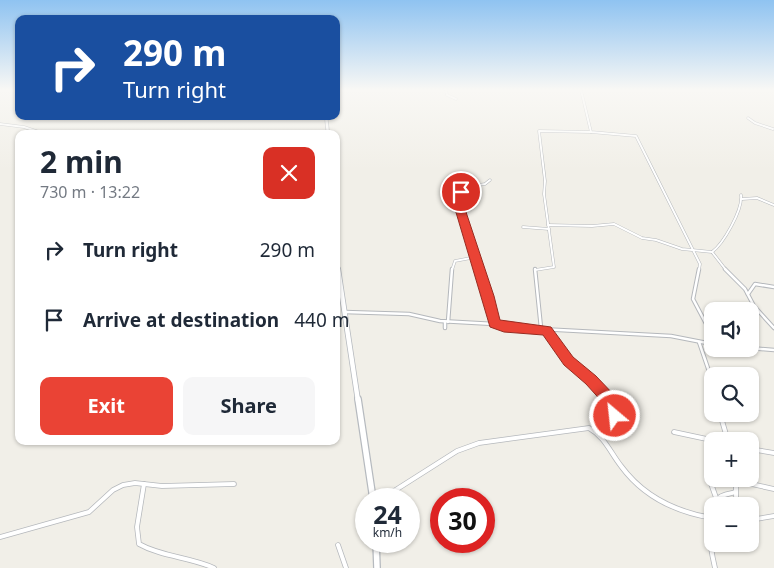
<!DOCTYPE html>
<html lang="en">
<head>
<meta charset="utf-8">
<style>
	:root { --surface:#fff; --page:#f6f6f7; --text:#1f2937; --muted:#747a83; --accent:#ea4335 }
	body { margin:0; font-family:"Noto Sans",sans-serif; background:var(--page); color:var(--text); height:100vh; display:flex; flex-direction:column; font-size:19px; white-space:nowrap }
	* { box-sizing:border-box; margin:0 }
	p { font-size:16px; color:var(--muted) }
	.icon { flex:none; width:28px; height:28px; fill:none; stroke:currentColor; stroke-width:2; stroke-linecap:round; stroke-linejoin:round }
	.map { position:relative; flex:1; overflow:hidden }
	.details { position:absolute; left:15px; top:130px; width:325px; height:315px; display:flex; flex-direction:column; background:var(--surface); border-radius:10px; box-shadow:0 1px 4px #0004 }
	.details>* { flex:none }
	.hud { position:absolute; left:15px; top:15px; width:325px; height:105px; border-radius:10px; box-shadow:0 1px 4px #0004; background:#1a4fa0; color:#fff; overflow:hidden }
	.buttons { position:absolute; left:704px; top:302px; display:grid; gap:10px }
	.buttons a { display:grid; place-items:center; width:55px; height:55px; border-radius:10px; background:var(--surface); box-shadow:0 1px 4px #0004; font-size:25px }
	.speed { position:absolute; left:355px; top:488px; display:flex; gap:10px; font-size:25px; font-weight:700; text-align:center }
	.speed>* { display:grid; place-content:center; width:65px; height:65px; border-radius:50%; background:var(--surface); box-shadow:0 1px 4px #0004; line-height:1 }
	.speed small { font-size:12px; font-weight:400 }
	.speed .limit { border:8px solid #d22; background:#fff; color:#111 }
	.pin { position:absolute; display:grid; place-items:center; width:42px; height:42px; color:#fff; margin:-21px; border:2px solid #fff; border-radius:50%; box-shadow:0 1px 5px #0007 }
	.me { position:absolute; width:55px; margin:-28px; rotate:332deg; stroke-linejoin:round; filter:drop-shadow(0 0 4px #0008) }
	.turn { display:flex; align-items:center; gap:18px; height:105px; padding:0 25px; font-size:22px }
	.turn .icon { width:65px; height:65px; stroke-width:2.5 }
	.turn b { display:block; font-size:35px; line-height:42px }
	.round { display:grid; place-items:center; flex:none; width:52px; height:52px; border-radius:10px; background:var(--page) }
	.headline { display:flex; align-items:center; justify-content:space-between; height:85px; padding:0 25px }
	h1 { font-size:30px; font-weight:700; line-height:38px }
	.button { display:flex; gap:10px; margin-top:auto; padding:10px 25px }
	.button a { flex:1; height:58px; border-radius:10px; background:var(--accent); color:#fff; font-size:20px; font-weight:700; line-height:58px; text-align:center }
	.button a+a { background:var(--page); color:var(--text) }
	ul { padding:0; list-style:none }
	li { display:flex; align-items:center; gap:15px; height:70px; padding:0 25px }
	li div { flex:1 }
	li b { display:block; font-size:19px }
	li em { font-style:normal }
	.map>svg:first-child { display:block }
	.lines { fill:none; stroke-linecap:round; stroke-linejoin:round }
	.minor-far2-casing { stroke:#b5b8bc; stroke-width:3 }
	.minor-far1-casing { stroke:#b5b8bc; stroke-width:4.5 }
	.minor-casing { stroke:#b5b8bc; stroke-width:5.5 }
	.secondary-far3-casing { stroke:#b6babf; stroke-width:4 }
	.secondary-far2-casing { stroke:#b6babf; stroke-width:5 }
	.secondary-far1-casing { stroke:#b6babf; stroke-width:6 }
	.secondary-casing { stroke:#b6babf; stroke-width:8 }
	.minor-far2 { stroke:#fff; stroke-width:2 }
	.minor-far1 { stroke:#fff; stroke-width:2.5 }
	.minor { stroke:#fff; stroke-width:4 }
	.secondary-far3 { stroke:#fff; stroke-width:2.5 }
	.secondary-far2 { stroke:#fff; stroke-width:3 }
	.secondary-far1 { stroke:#fff; stroke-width:4.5 }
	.secondary { stroke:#fff; stroke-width:5.5 }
	.route { fill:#ea4335; stroke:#982c22 }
</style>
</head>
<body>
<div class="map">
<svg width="774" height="568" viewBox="0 0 774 568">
	<rect width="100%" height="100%" fill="#f1efe8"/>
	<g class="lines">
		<defs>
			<g id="minor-far2">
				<path d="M446,90L447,95L456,99"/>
				<path d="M581,90L591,132L636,136L700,264L699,270"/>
				<path d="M748,118L755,123L773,129"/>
				<path d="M0,124L24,127L45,134"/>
				<path d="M742,199L757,198L774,205"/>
				<path d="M548,225L592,226L614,224L642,238L656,240L682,249L712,252"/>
				<path d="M523,227L549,229"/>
				<path d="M452,270L455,261L476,257"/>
				<path d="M480,270L459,202L462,198L460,188L485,184L490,180"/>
				<path d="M535,270L554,267L544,194L545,181L539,131L591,132"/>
				<path d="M726,270L712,252C723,244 743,210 741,195"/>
			</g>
			<g id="minor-far1">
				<path d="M480,269L494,324"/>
				<path d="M535,269L541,328"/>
				<path d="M699,269L693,299L712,335"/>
				<path d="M725,269L745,289L754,306L774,328"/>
				<path d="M748,294L755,284L774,287"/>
				<path d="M345,312L409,314L440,321L494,324L504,327L671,336L712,344"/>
				<path d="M445,322V328"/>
				<path d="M448,322L452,269"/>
				<path d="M547,331L568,360L596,385L610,401"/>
				<path d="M699,342L712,380"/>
				<path d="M750,348L774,350"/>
			</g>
			<g id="minor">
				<path d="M720,414L728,441"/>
				<path d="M607,424L623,425"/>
				<path d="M593,429L612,420L615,416L609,399"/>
				<path d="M674,432L716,441"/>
				<path d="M750,449L774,453"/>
				<path d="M712,476L709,478L719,506"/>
				<path d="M729,479L774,489"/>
				<path d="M144,484L137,527L139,544C162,557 190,557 214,568"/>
				<path d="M373,498L394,491L457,451L479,443L589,428C605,437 610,452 621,466C643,496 676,512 712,518"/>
				<path d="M735,506C738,497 734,491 737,480"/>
				<path d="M750,520L774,516"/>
				<path d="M0,537L89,512L113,490L123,485L135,483L162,486L234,484"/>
				<path d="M338,545L346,568"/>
				<path d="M715,568C711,551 702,507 720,497C724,494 730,494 735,492"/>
			</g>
			<path id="secondary-far3" d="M326,116L328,134"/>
			<path id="secondary-far2" d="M336,257L338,270"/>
			<path id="secondary-far1" d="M338,269L358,401"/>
			<g id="secondary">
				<path d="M358,399L373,499"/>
				<path d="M376,541L377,568"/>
			</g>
		</defs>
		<use href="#minor-far2" class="minor-far2-casing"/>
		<use href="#minor-far1" class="minor-far1-casing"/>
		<use href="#minor" class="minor-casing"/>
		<use href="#secondary-far3" class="secondary-far3-casing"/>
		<use href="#secondary-far2" class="secondary-far2-casing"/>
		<use href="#secondary-far1" class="secondary-far1-casing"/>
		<use href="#secondary" class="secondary-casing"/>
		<use href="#minor-far2" class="minor-far2"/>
		<use href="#minor-far1" class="minor-far1"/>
		<use href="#minor" class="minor"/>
		<use href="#secondary-far3" class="secondary-far3"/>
		<use href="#secondary-far2" class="secondary-far2"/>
		<use href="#secondary-far1" class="secondary-far1"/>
		<use href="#secondary" class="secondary"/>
	</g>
	<linearGradient id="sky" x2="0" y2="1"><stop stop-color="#8fc3f1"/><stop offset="0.53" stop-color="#f9f8f5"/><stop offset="1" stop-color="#f9f8f5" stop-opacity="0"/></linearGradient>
	<rect width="774" height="170" fill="url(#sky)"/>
	<path class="route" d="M461,189L464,190L467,195L464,202L465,209L494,296L500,320L551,327L573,357L596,376L616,397L622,416L620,421L615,423L610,421L605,405L586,384L564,365L543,335L504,332L490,327L455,209L454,202L458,195L456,192Z"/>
</svg>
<div class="buttons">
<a><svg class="icon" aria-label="sound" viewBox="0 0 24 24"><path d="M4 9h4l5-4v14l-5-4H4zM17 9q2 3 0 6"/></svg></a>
<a><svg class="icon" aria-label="search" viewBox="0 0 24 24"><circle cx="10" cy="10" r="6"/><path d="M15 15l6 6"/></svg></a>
<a>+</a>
<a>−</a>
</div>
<div class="speed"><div>24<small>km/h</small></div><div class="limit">30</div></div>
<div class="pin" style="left:461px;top:192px;background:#d93025"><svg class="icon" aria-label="arrive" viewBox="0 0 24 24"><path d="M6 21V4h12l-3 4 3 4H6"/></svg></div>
<svg class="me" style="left:615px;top:416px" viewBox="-20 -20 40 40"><circle r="17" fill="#ea4335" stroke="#fff" stroke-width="3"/><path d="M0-11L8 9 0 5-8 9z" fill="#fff"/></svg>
<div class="hud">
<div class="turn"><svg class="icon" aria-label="right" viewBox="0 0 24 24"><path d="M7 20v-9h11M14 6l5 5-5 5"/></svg><div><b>290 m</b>Turn right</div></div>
</div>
<section class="details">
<div class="headline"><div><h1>2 min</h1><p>730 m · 13:22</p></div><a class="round" style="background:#d93025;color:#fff"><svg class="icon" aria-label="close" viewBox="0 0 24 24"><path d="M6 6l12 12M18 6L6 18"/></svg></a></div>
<ul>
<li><svg class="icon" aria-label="right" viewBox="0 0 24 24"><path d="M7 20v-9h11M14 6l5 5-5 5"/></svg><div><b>Turn right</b></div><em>290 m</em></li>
<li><svg class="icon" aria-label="arrive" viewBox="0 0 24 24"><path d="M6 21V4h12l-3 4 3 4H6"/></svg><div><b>Arrive at destination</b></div><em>440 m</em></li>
</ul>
<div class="button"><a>Exit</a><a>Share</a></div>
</section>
</div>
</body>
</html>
